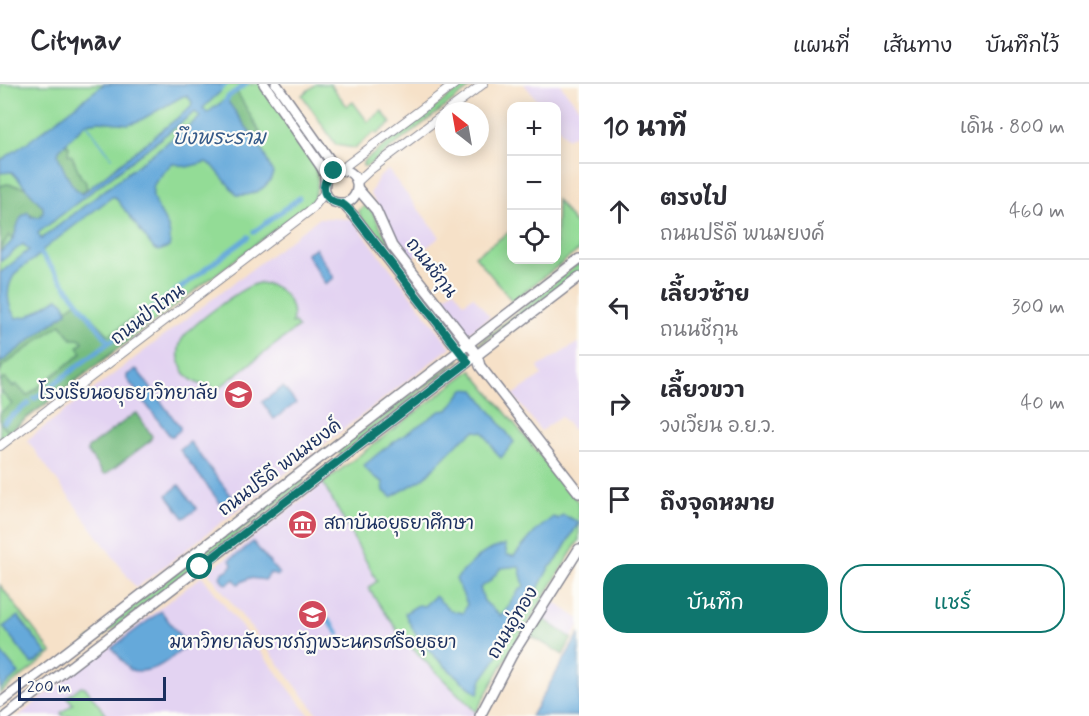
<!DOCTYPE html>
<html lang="th">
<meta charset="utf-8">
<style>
:root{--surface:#fff;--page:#f2f2f3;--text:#2b2b33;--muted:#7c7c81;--line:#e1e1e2;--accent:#0f766e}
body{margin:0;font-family:Mynerve,"Playpen Sans Thai",sans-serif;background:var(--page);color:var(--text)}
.controls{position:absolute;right:18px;top:18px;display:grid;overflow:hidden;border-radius:12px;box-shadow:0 3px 15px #0003}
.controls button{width:54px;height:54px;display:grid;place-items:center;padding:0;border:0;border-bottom:2px solid var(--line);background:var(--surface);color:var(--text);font:30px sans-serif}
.compass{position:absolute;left:435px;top:18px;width:54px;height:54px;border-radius:50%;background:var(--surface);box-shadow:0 3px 15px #0003;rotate:329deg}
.scale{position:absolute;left:18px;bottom:15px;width:148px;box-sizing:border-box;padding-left:6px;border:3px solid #1b2f5e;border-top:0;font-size:16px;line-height:21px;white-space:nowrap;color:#1b2f5e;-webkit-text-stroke:4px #fdfcf7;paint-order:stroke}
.stop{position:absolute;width:18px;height:18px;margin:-14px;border:4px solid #0f766e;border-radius:50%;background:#fff}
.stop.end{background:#0f766e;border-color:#fff;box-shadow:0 2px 6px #0008}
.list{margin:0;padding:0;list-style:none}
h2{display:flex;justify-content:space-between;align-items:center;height:78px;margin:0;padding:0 24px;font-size:26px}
h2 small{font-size:20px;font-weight:400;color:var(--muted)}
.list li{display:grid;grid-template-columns:39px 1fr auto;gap:18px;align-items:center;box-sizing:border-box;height:96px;padding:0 24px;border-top:2px solid var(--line)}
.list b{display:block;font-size:22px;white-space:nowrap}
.list p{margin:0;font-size:20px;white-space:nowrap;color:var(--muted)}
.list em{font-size:20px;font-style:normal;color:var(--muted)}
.actions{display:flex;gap:12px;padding:18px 24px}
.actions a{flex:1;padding:14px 0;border:2px solid var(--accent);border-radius:24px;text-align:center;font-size:21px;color:var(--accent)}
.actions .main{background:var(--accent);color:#fff}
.icon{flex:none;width:33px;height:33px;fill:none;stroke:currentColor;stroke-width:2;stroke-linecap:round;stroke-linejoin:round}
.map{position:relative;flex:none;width:579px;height:632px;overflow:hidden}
header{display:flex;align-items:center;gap:36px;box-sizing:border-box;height:84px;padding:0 30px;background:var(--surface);border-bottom:2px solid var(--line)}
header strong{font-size:28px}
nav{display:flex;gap:33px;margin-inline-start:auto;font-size:21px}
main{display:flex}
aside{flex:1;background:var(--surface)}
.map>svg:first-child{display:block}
.built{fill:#e3d3f2}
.green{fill:#93dc96;stroke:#57867a;stroke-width:1.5}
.forest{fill:#76bc7f;stroke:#48766e;stroke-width:1.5}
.water{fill:#65a9da;stroke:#406c9c;stroke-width:1.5;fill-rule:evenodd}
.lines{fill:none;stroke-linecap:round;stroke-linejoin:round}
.stream{stroke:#65a9da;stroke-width:1.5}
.canal{stroke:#65a9da;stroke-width:5}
.minor-casing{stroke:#888893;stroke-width:10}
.major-casing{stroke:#888893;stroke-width:12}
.minor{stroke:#fff;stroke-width:8}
.major{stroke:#fff;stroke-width:9}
.route{stroke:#0f766e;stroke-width:8}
.labels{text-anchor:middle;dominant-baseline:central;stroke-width:4.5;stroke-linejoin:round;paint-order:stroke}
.street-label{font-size:18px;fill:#1b2f5e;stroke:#fdfcf7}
.poi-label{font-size:18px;fill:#1b2f5e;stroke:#fdfcf7;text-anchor:end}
.water-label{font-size:20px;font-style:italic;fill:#355a89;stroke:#fdfcf7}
</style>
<header>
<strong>Citynav</strong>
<nav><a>แผนที่</a><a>เส้นทาง</a><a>บันทึกไว้</a></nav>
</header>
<main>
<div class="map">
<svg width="579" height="632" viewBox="0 0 579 632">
<rect width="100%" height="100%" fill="#fdfcf7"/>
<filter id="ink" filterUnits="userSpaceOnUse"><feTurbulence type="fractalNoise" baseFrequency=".0167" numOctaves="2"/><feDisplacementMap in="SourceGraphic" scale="12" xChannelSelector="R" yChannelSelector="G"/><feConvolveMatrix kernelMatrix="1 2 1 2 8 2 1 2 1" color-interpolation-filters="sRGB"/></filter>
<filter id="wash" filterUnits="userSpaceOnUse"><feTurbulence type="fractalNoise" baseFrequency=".008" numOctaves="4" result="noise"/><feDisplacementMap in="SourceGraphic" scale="24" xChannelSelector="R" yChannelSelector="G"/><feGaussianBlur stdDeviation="1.35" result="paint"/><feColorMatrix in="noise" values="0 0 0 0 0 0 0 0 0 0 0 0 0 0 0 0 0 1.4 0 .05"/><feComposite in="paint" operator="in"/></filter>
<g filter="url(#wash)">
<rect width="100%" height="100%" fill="#f6e1c8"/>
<g class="built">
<path d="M524 0H560L579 24V47L567 55 557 41 556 22H542Z"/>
<path d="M388 86 440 153 410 176 394 154 382 127 370 110 378 94Z"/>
<path d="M319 134 352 135 451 263 136 504 27 356Z"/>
<path d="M454 206 464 219 473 212 490 233 467 250 441 215Z"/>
<path d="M579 258V342L573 346 561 332 541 347 513 311 542 291 538 283Z"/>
<path d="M323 399 377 497 368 503 448 601 476 628 474 632H319L208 488Z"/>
<path d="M202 492 310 632H18Z"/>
<path d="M553 517 579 535V541L572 554 542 534Z"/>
</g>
<g class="green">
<path d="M0 0H261L315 78C319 93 319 103 312 117L0 355Z"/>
<path d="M316 0H330L347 22 353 18 368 38 382 27 391 39 377 50 375 48 354 64 336 61 302 11Z"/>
<path d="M466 0H475L367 82H363V78Z"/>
<path d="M557 116 579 145V166L512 217 475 172 511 147 512 176H556Z"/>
<path d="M365 122 370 124 402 182H399L360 132 359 126Z"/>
<path d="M579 179V188L478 262 477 261Z"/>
<path d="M259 199C282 200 296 218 292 240L295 239 298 243 212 309 209 305 212 302C201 302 191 298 184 288 178 279 177 267 181 257 188 243 244 201 259 199Z"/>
<path d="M459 275 460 276C420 307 382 340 341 370L338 369V365Z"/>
<path d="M471 286 579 419V456L501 583 476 628 404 556 368 504 377 497 323 399Z"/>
<path d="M300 394H303L304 399 89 563H86V558Z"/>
<path d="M0 501 52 569 0 609Z"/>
<path d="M81 602 85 603 107 632H63L61 629 73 620 67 613Z"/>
</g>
<g class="forest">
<path d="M237 8 260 48 252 54 224 17Z"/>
<path d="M59 59 67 60 69 63 68 70 72 72 81 93 85 96 87 104 81 109 74 108 54 68Z"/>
<path d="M7 100 29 104 44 121 42 136 27 129 14 157 9 151 0 167V102Z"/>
<path d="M77 218 109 251 142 228 149 241 8 348 0 338V329L12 320 0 307V298L5 294 13 303 16 300 27 312 82 269 78 263 83 258 81 255H72L61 240 2 283 0 289V273Z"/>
<path d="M137 329 152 352 150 357 106 390H103L87 367 88 364 134 330Z"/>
<path d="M542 534 572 554 563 571 531 552Z"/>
</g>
<g class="water">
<path d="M104 0H219L221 4 220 8 203 24 207 29 223 17 227 16 261 64 273 89C269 104 252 113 237 111L213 82 206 78 187 83 172 79C167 86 157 94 154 101 146 122 176 137 169 163L159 167 154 165 115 113H112L44 165C37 177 23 180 15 190 5 204 7 222 16 234L29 232 58 214 65 220 67 228 0 279V189L29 166 23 160 0 178V168C4 165 8 162 11 158 19 147 15 134 28 128L31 133H39L43 129V123L12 88 0 89V77L28 58ZM183 12H187L192 18 191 23 82 110C70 103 63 84 58 71L59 66 86 39 99 37 128 40 139 37ZM195 28 200 32 199 34 41 155 38 149Z"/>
<path d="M315 164 334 194 325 200 306 169Z"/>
<path d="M135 286 138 287 180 343V346L173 352H170L127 295V291Z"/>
<path d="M283 303 296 319 274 335 262 318Z"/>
<path d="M464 305 475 306 514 358 501 374C492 366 490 357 483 348L475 347 459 358 423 395 391 413 384 407 383 398 374 393 363 382 385 364 440 327 448 326Z"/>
<path d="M190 358 231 412H235L267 389 272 393V395L233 425 220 419 180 366Z"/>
<path d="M179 401 197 425 184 434 167 411Z"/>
<path d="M563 431 579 438 557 476 549 484 516 545 505 554 495 577 482 595 478 610C453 590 416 560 405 529L418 521 424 522 435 512 451 527 463 529 467 520 456 495C472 479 482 465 505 461L507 471 514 472 536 447 553 433 558 435ZM519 482 524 502C511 512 512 521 501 532L484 517 480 504 490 497 501 484Z"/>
<path d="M253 458 279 490 277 492 270 489 266 496 249 494 238 500 234 495 228 500 224 499 220 493 222 489 229 485 232 481 230 475 244 466V465Z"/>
<path d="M161 527 187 561C170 576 153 591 130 586L112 564Z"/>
<path d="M18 532 47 570 32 580 3 543Z"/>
<path d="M579 550V632H531Z"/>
<path d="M0 567 19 590 0 605Z"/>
</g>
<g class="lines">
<path class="stream" d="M86 39 112 74"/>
<g class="canal">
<path d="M215 8 226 0"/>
<path d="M223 21 229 12 246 0"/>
<path d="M254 148 299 114"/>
<path d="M38 166 109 258"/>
<path d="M150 227 248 153"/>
<path d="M34 315 144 232"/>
<path d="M4 338 29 319"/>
<path d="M328 536 339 550"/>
</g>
</g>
</g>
<g filter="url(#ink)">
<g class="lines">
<defs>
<g id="minor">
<path d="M447 27 483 0"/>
<path d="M340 86 455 0"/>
<path d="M357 98 370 86 444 30"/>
<path d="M0 362 313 124 325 108"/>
</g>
<g id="major">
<path d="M264 0 320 81C322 84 325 90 325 94 326 100 322 105 327 112 330 116 334 119 339 119 364 122 364 79 334 87L326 95"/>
<path d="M276 0 337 86"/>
<path d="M358 105 376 126 392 162 477 271 480 282 579 409"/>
<path d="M342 119 355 133 462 270"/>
<path d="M0 619 579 175"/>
<path d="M6 632 579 193"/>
<path d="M480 632 512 571 579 465"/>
</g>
</defs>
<use href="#minor" class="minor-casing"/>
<use href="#major" class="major-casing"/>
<use href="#minor" class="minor"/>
<use href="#major" class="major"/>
</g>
</g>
<g class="lines" filter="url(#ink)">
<path class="route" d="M200 483 468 278 355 133C352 129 349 125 345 122 341 118 336 120 331 116 319 108 324 94 334 87"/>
</g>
<defs>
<symbol id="school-disc" viewBox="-11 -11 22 22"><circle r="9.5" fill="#d1495b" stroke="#fdfcf7"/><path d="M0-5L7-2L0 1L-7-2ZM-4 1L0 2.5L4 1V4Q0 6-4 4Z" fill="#fff"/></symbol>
<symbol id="museum-disc" viewBox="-11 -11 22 22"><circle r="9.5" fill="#d1495b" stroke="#fdfcf7"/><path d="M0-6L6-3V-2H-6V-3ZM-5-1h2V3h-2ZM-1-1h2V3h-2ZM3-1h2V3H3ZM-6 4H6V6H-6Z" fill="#fff"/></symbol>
<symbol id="university-disc" viewBox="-11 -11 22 22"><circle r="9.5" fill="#d1495b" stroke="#fdfcf7"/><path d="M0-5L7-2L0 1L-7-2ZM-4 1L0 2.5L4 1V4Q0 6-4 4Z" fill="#fff"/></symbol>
</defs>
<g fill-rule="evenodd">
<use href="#school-disc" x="222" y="294" width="33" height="33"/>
<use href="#museum-disc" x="286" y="424" width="33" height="33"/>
<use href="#university-disc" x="296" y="514" width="33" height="33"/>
</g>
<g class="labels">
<g class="street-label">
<text transform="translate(431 184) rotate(52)">ถนนชีกุน</text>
<text transform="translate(148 231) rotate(-37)">ถนนป่าโทน</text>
<text transform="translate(280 384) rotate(-37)">ถนนปรีดี พนมยงค์</text>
<text transform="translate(513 539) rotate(-59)">ถนนอู่ทอง</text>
</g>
<g class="poi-label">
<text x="218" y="310">โรงเรียนอยุธยาวิทยาลัย</text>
<text x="324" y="440" text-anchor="start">สถาบันอยุธยาศึกษา</text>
<text x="313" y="559" text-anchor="middle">มหาวิทยาลัยราชภัฏพระนครศรีอยุธยา</text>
</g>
<g class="water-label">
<text x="219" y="54">บึงพระราม</text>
</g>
</g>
</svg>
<div class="controls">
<button>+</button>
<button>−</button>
<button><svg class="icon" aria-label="locate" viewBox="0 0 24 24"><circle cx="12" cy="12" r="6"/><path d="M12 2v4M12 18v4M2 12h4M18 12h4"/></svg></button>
</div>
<svg class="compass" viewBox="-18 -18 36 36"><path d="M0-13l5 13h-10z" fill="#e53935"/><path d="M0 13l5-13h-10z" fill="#7c7c81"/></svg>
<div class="scale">200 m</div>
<div class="stop" style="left:200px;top:483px"></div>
<div class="stop end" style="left:334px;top:87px"></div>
</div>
<aside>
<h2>10 นาที<small>เดิน · 800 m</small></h2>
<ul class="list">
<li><svg class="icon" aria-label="ahead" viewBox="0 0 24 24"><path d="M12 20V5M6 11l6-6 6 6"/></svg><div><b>ตรงไป</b><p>ถนนปรีดี พนมยงค์</p></div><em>460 m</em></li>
<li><svg class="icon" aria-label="left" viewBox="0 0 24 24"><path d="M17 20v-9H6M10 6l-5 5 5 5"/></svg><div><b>เลี้ยวซ้าย</b><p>ถนนชีกุน</p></div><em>300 m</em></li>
<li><svg class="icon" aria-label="right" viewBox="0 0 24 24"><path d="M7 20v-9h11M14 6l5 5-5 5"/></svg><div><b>เลี้ยวขวา</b><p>วงเวียน อ.ย.ว.</p></div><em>40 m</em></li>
<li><svg class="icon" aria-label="arrive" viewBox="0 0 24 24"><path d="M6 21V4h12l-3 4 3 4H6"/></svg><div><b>ถึงจุดหมาย</b></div></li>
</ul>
<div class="actions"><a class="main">บันทึก</a><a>แชร์</a></div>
</aside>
</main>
